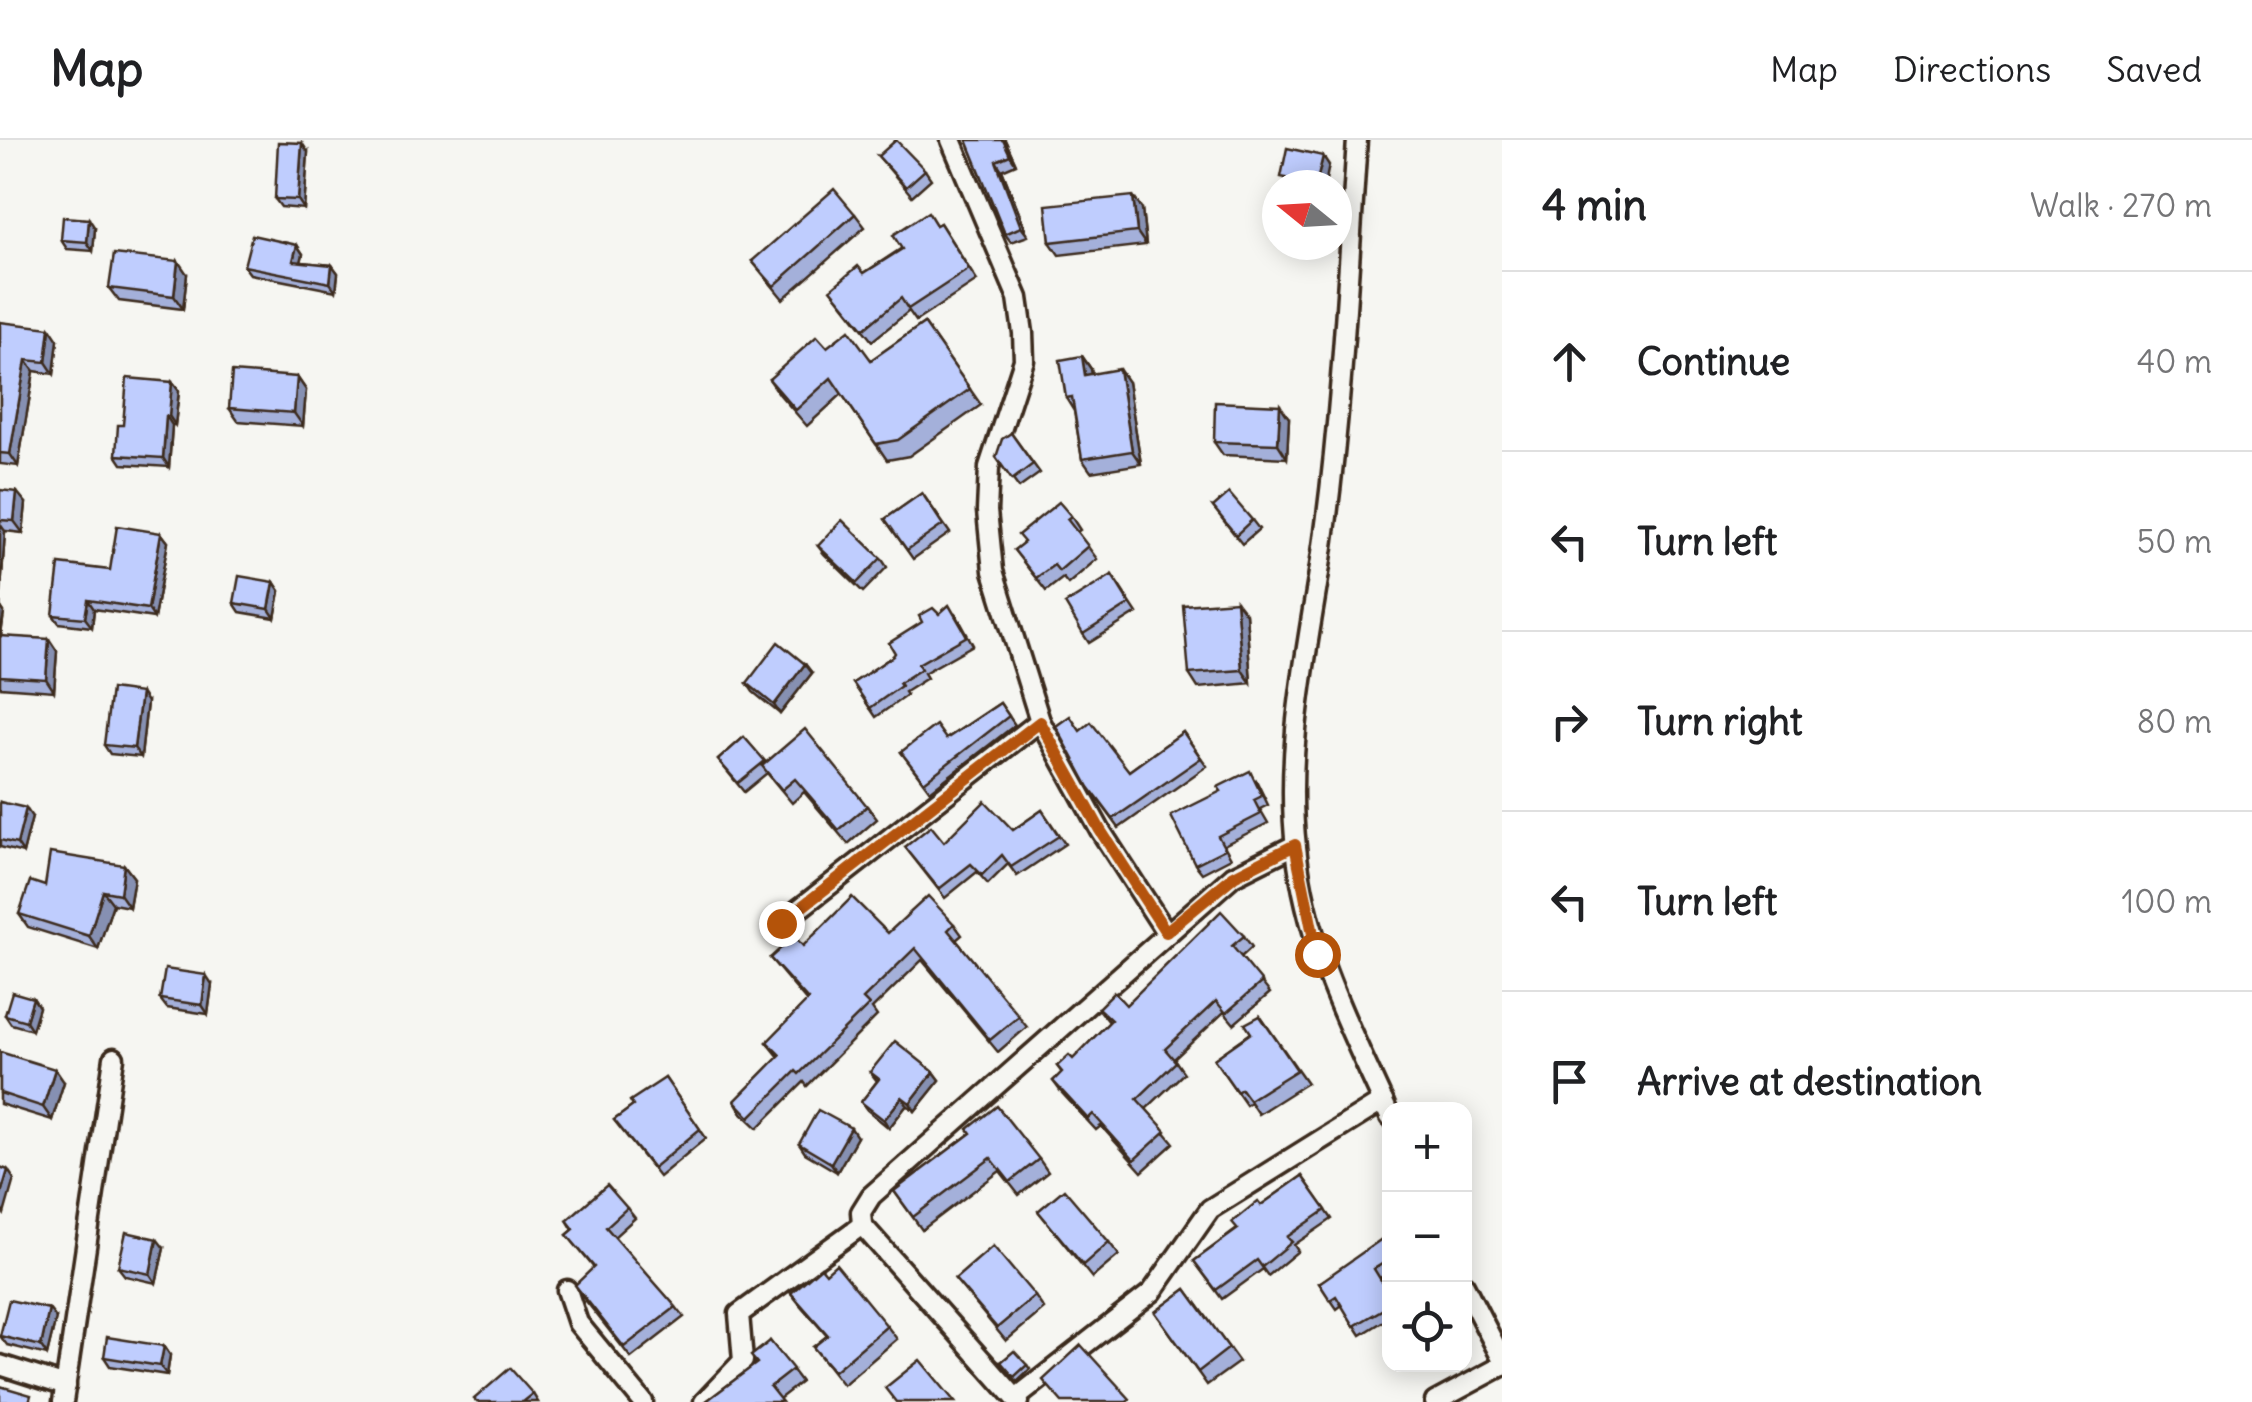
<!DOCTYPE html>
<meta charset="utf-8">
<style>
:root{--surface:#fff;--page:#f6f6f6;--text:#202124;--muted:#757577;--line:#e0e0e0}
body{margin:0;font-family:Delius,sans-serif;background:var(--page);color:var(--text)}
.controls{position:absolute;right:30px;bottom:30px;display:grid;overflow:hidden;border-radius:20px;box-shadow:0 5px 25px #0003}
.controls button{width:90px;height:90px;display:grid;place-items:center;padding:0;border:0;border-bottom:2px solid var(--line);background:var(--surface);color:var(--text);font:50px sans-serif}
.compass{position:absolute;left:1262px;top:30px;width:90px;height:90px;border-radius:50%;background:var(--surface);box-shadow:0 5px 25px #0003;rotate:288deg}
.stop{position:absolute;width:30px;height:30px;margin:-22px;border:8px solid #b45309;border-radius:50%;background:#fff}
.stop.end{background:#b45309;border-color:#fff;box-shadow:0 2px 10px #0008}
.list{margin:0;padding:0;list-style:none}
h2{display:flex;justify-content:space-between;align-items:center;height:130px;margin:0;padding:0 40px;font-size:42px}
h2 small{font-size:32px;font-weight:400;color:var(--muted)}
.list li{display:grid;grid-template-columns:65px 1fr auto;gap:30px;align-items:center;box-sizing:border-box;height:180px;padding:0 40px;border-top:2px solid var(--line)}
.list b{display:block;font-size:38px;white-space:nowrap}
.list em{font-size:32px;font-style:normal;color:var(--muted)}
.icon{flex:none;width:55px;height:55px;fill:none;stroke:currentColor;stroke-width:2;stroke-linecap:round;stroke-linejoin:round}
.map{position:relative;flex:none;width:1502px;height:1262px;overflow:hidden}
header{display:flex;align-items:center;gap:60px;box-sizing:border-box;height:140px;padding:0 50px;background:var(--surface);border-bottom:2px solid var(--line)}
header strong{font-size:48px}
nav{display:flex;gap:55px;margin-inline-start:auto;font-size:35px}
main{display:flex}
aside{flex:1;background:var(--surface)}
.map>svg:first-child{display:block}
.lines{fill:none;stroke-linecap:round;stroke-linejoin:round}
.street-casing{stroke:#3b2a1e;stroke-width:25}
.street{stroke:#f6f6f2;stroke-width:18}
.wall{fill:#a4b0da;stroke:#3b2a1e;stroke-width:2.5}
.shaded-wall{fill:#8690b2;stroke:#3b2a1e;stroke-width:2.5}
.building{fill:#bfcdfe;stroke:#3b2a1e;stroke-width:2.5}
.route{stroke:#b45309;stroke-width:12}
</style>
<header>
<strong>Map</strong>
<nav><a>Map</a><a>Directions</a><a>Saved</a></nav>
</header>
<main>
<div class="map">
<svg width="1502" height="1262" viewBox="0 0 1502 1262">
<rect width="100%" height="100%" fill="#f6f6f2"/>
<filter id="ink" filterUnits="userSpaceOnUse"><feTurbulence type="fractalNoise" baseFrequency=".01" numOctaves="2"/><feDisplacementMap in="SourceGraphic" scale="20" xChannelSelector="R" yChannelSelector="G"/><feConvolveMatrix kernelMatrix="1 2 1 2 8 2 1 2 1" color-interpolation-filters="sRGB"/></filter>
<g filter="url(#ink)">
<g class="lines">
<defs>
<g id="street">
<path d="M951 0 1018 158 1023 193 1024 220 989 327 987 371 993 431 1040 581 1100 690 1166 792"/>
<path d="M1357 0C1348 133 1342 267 1324 399 1310 501 1284 604 1296 707 1306 806 1350 888 1390 977"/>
<path d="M781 783 1040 581"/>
<path d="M1464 1145 1502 1219"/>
<path d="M567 1150 578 1183 643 1262"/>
<path d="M0 1225 66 1246"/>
<path d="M1016 1258 1152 1152 1210 1069 1383 961"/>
<path d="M63 1262 114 918"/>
<path d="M704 1262 743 1221 739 1174 862 1085"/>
<path d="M1019 1262 862 1085 861 1072 871 1056 1233 736 1295 705"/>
<path d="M1435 1262 1502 1226"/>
</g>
</defs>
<use href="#street" class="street-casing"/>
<use href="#street" class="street"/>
</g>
<g class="wall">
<path d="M967 0H1005L1016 24 1002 30 1028 96 1011 102 1005 94Z"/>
<path d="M308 12 304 69 281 67 275 59Z"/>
<path d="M878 16 925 30 931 39 912 56Z"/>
<path d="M1142 69 1146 105 1059 115 1050 102Z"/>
<path d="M855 74 865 87 783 159 752 121Z"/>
<path d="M940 83 977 141 916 181 909 171 872 201 831 149 864 133Z"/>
<path d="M95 88 93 111 67 109 61 100Z"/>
<path d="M297 105 303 114 301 122 332 125 338 133 336 151 250 134 244 126Z"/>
<path d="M1282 105H1320V111Z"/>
<path d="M187 134 183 169 119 161 109 148Z"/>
<path d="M0 182 58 200 54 234 34 231 18 326 0 324Z"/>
<path d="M924 183 981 265 909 316 887 320 842 254 807 286 780 255 769 239 827 207 871 220Z"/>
<path d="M1082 216 1091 229 1092 234 1128 242 1141 324 1091 332 1082 319 1074 271 1066 258Z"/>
<path d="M297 237 306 250 303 286 238 281 229 268Z"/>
<path d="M172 242 179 251 175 285H172L169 327 122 324 116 315 123 285Z"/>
<path d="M1289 278 1287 318 1223 315 1214 302Z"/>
<path d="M1011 293 1040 333 1019 348 996 317Z"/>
<path d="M0 350 26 363 23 393 5 391 0 466Z"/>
<path d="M922 353 950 393 913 419 885 379Z"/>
<path d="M1213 367 1252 380 1259 389 1242 404Z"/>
<path d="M1071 376 1080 390 1077 392 1097 419 1068 444 1063 438 1046 451 1014 410Z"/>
<path d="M161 393 168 402 154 478 94 469 92 487 59 483 53 475Z"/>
<path d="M818 406 881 418 887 427 863 452 824 414Z"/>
<path d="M1112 435 1137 473 1089 503 1083 494Z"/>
<path d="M274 442 280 451 275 478 240 472 234 463Z"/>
<path d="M0 466 4 472 1 496 57 511 54 551 0 547Z"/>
<path d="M939 474H956L973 505 924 533 927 538 905 552 907 555 876 577 853 543 893 516Z"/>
<path d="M1246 474 1251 543 1198 548 1189 534Z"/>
<path d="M805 524 812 533 780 574 753 552 747 543Z"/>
<path d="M147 562 141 617 110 614 104 605Z"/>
<path d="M1000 563 1015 585 930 651 901 612 946 599Z"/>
<path d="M1080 591 1129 631 1183 592 1207 626 1119 688 1089 647Z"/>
<path d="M744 597 766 623 867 666 877 679 848 704 804 652 792 663 767 633 744 652 718 620Z"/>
<path d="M1256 640 1268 665 1260 669 1268 683 1224 705 1231 718 1202 733 1195 724Z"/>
<path d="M0 662 32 677 23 713 0 707Z"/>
<path d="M1042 670 1065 704 1017 736 1008 724 988 744 977 732 945 758 905 707 944 702 1013 690Z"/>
<path d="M124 725 134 738 129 767 113 764 98 809 28 787 19 774 45 746Z"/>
<path d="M954 784 962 795 956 800 1027 887 998 912 922 820 872 869 877 876 807 946 804 942 758 988 742 973 735 961 779 917 767 902 807 862 770 818 803 806Z"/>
<path d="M1244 796 1252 807 1241 817 1270 853 1234 884 1224 872 1174 919 1184 933 1146 969 1174 1003 1142 1032 1101 986 1096 990 1061 952 1053 941 1062 933 1057 926 1073 919 1109 882 1098 868 1126 865Z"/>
<path d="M212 844 208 874 167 868 160 859Z"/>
<path d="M33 858 39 867 32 890 11 884 5 875Z"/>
<path d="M1260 876 1307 943 1258 974 1250 962 1246 965 1214 919 1251 893Z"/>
<path d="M0 912 64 942 52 980 0 964Z"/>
<path d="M870 932H934L940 940 915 971 907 965 889 988 867 970 861 962 877 941Z"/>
<path d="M665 938 706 998 659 1037 614 980 633 966Z"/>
<path d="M971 993 1039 1019 1048 1032 1019 1055 1000 1031 922 1090 894 1051Z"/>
<path d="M857 997 837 1032 805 1013 799 1004Z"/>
<path d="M1302 1036 1332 1079 1294 1105 1298 1111 1268 1136 1263 1129 1222 1159 1194 1121 1237 1089 1261 1065Z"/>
<path d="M627 1068 635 1078 614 1097 676 1167 684 1177 631 1218 582 1156 594 1128 567 1095 573 1090 567 1080Z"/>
<path d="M1038 1071 1109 1102 1119 1115 1092 1138Z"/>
<path d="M1390 1101V1132L1380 1138 1390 1154V1177L1361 1195 1342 1165 1337 1169 1319 1143Z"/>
<path d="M164 1108 156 1143 125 1136 118 1127Z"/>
<path d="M826 1133 887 1186 897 1199 843 1245 813 1207 827 1196 801 1166 791 1153Z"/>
<path d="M955 1139 1035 1156 1044 1169 1006 1201Z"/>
<path d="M1186 1149 1239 1222 1207 1245 1155 1172Z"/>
<path d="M56 1178 47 1215 7 1205 0 1196Z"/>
<path d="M770 1201 801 1242 779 1259 705 1262 756 1224Z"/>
<path d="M164 1206 170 1215 167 1235 110 1226 104 1217Z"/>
<path d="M1001 1222 1027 1225 1030 1229 1017 1241Z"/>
<path d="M533 1254 538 1262H476Z"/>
</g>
<g class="shaded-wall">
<path d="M1003 0H1005L1016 24 1010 15Z"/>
<path d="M302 3 308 12 304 69 298 60Z"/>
<path d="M1323 16 1329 25 1325 45H1316Z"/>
<path d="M996 21 1002 30 1028 96 1021 87Z"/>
<path d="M1133 56 1142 69 1146 105 1137 92Z"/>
<path d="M89 79 95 88 93 111 87 102Z"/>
<path d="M297 105 303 114 299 130 293 121Z"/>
<path d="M178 121 187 134 183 169 174 156Z"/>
<path d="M332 125 338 133 336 151 330 143Z"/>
<path d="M50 188 58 200 54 234 46 222Z"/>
<path d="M1082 216 1091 229 1094 248 1085 235Z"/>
<path d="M26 220 34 231 18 326 10 314Z"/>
<path d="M1119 229 1128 242 1141 324 1132 311Z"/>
<path d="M297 237 306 250 303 286 294 273Z"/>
<path d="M172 242 179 251 175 285 169 276Z"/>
<path d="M1280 265 1289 278 1287 318 1278 304Z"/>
<path d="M166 276 172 285 169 327 163 318Z"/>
<path d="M17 352 26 363 23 393 14 381Z"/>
<path d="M0 384 5 391 0 466Z"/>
<path d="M161 393 168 402 154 478 148 469Z"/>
<path d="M274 442 280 451 275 478 269 469Z"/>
<path d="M88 460 94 469 92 487 85 478Z"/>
<path d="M1236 461 1246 474 1251 543 1242 530Z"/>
<path d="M0 466 4 472 0 502Z"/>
<path d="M49 499 57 511 54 551 46 539Z"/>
<path d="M805 524 812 533 780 574 774 565Z"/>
<path d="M141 553 147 562 141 617 134 608Z"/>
<path d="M26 668 32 677 23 713 17 704Z"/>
<path d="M124 725 134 738 129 767 120 754Z"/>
<path d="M103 751 113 764 98 809 89 796Z"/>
<path d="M206 835 212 844 208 874 202 865Z"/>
<path d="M33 858 39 867 32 890 26 881Z"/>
<path d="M55 929 64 942 52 980 43 967Z"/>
<path d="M934 932 940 940 915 971 910 963Z"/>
<path d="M902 957 907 965 889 988 884 980Z"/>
<path d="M851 988 857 997 837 1032 831 1023Z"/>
<path d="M8 1030 14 1039 4 1074 0 1068V1057Z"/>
<path d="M157 1099 164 1108 156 1143 150 1134Z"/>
<path d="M49 1169 56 1178 47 1215 41 1206Z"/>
<path d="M164 1206 170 1215 167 1235 160 1226Z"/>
</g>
<g class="building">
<path d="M896 0 925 30 906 47 878 16Z"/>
<path d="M967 0H1003L1010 15 996 21 1021 87 1005 94Z"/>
<path d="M278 2 302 3 298 60 275 59Z"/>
<path d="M1287 8 1323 16 1316 45H1285L1286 38 1281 37Z"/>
<path d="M834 49 855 74 774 146 752 121Z"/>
<path d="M1133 56 1137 92 1050 102 1046 65Z"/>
<path d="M928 72 936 85 940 83 969 129 908 169 901 158 864 189 831 149 858 126 864 133 902 109 893 95Z"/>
<path d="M63 77 89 79 87 102 61 100Z"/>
<path d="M252 95 297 105 293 121 332 125 330 143 244 126Z"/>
<path d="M114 114 178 121 174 156 109 148Z"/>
<path d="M0 182 50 188 46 222 26 220 10 314 0 313Z"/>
<path d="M924 183 970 249 898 300 876 304 831 238 796 270 769 239 817 196 827 207 849 190 871 220Z"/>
<path d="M1082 216 1085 235 1119 229 1132 311 1082 319 1072 257 1066 258 1060 220Z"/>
<path d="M232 232 297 237 294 273 229 268Z"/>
<path d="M127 238 172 242 169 276H166L163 318 116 315 118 285H123Z"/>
<path d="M1215 262 1280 265 1278 304 1214 302Z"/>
<path d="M1011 293 1033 324 1012 340 996 317 1002 299Z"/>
<path d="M0 350 17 352 14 381 0 380Z"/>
<path d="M922 353 943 385 907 410 885 379Z"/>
<path d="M1229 353 1252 380 1236 395 1213 367Z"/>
<path d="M1059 362 1071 376 1067 379 1088 406 1059 431 1054 425 1036 438 1014 410 1024 402 1018 395Z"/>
<path d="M842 380 881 418 857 443 818 406Z"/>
<path d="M117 386 161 393 148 469 88 460 85 478 53 475 59 424 110 430Z"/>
<path d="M1112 435 1130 464 1083 494 1065 464Z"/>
<path d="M239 436 274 442 269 469 234 463Z"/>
<path d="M1236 461 1242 530 1189 534 1183 465Z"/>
<path d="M949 465 967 496 918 524 921 529 899 543 901 546 870 568 853 543 893 516 895 513 889 503 922 482 919 476 933 468 939 474Z"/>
<path d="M0 496 49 499 46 539 0 536Z"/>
<path d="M778 502 805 524 774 565 747 543Z"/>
<path d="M111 549 141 553 134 608 104 605Z"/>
<path d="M1000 563 1009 576 924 642 901 612 936 585 946 599Z"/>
<path d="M1070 576 1080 591 1091 582 1129 631 1183 592 1201 618 1113 679 1089 647 1056 586Z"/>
<path d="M805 589 867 666 839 690 795 639 782 650 762 626Z"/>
<path d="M744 597 765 621 738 643 718 620Z"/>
<path d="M1250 631 1262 656 1254 660 1261 674 1218 696 1225 709 1195 724 1171 676 1221 651 1218 647Z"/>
<path d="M985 661 1013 690 1042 670 1059 696 1011 727 1002 715 982 735 971 724 939 749 905 707 931 686 944 702Z"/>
<path d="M0 662 26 668 17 704 0 700Z"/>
<path d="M50 713 124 725 120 754 103 751 89 796 19 774 30 741 45 746Z"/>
<path d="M928 756 954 784 948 790 1019 876 990 900 915 808 863 859 869 865 799 934 796 931 750 977 735 961 780 915 767 902 808 860 770 818 794 796 803 806 852 757 888 793Z"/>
<path d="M1221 771 1244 796 1232 806 1262 842 1226 873 1216 861 1165 909 1176 922 1137 959 1166 991 1134 1020 1093 974 1088 979 1053 941 1062 932 1057 926 1069 915 1073 919 1111 880 1098 868 1114 852 1126 865Z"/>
<path d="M165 829 206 835 202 865 160 859Z"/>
<path d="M12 852 33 858 26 881 5 875Z"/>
<path d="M1260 876 1297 930 1249 960 1241 949 1237 952 1214 919 1251 893 1245 884Z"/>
<path d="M895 901 934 932 910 963 902 957 884 980 861 962 879 939 870 932Z"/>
<path d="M0 912 55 929 43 967 0 953Z"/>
<path d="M665 938 700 989 653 1028 614 980 633 966 630 961Z"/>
<path d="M997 966 1039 1019 1010 1042 991 1018 913 1077 894 1051 971 993 968 989Z"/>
<path d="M818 970 851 988 831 1023 799 1004Z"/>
<path d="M0 1027 8 1030 0 1057Z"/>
<path d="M1302 1036 1326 1070 1287 1097 1292 1102 1262 1127 1257 1120 1216 1150 1194 1121 1238 1089 1232 1082 1258 1061 1261 1065Z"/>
<path d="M607 1045 627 1068 606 1087 676 1167 624 1207 575 1145 594 1127 567 1095 574 1089 567 1080Z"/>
<path d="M1064 1049 1109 1102 1083 1125 1038 1071Z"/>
<path d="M126 1092 157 1099 150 1134 118 1127Z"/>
<path d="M1386 1096 1390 1101V1119L1374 1129 1390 1155V1165L1354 1186 1336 1156 1330 1160 1319 1143Z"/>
<path d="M993 1106 1035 1156 997 1188 955 1139Z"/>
<path d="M836 1124 887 1186 834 1231 813 1207 828 1195 791 1153 821 1127 826 1133Z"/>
<path d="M1186 1149 1229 1208 1198 1232 1155 1172Z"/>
<path d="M9 1160 49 1169 41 1206 0 1196Z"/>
<path d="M107 1197 164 1206 160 1226 104 1217Z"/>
<path d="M770 1201 793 1229 770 1247 782 1262H705L757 1223 751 1216Z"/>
<path d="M1081 1205 1130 1259 1127 1262H1062L1043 1240Z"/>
<path d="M1014 1211 1027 1225 1014 1237 1001 1222Z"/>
<path d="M920 1220 955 1262H896L885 1248Z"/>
<path d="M510 1228 533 1254 523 1262H477L474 1259Z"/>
<path d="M0 1246 31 1255 29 1262H0Z"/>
</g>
</g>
<g class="lines" filter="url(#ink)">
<path class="route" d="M781 783 1040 582 1100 690 1166 792 1234 736 1295 705 1317 814"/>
</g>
</svg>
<div class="controls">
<button>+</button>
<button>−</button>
<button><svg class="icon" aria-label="locate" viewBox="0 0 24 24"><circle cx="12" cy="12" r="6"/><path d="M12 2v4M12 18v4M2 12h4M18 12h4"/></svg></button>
</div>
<svg class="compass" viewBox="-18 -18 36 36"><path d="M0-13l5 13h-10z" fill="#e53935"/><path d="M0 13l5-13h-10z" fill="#757577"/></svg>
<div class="stop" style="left:1317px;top:814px"></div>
<div class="stop end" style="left:781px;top:783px"></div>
</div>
<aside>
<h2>4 min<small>Walk · 270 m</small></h2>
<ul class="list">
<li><svg class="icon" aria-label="ahead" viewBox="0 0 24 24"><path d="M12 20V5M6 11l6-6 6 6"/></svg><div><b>Continue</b></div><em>40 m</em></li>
<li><svg class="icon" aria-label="left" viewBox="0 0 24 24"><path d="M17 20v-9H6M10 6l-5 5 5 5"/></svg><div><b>Turn left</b></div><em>50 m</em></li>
<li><svg class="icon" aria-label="right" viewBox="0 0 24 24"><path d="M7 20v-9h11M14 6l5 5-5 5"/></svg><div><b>Turn right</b></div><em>80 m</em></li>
<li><svg class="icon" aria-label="left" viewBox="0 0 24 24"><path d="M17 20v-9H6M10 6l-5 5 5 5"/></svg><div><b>Turn left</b></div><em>100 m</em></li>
<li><svg class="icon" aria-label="arrive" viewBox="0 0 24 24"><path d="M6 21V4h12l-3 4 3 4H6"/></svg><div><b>Arrive at destination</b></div></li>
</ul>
</aside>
</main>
